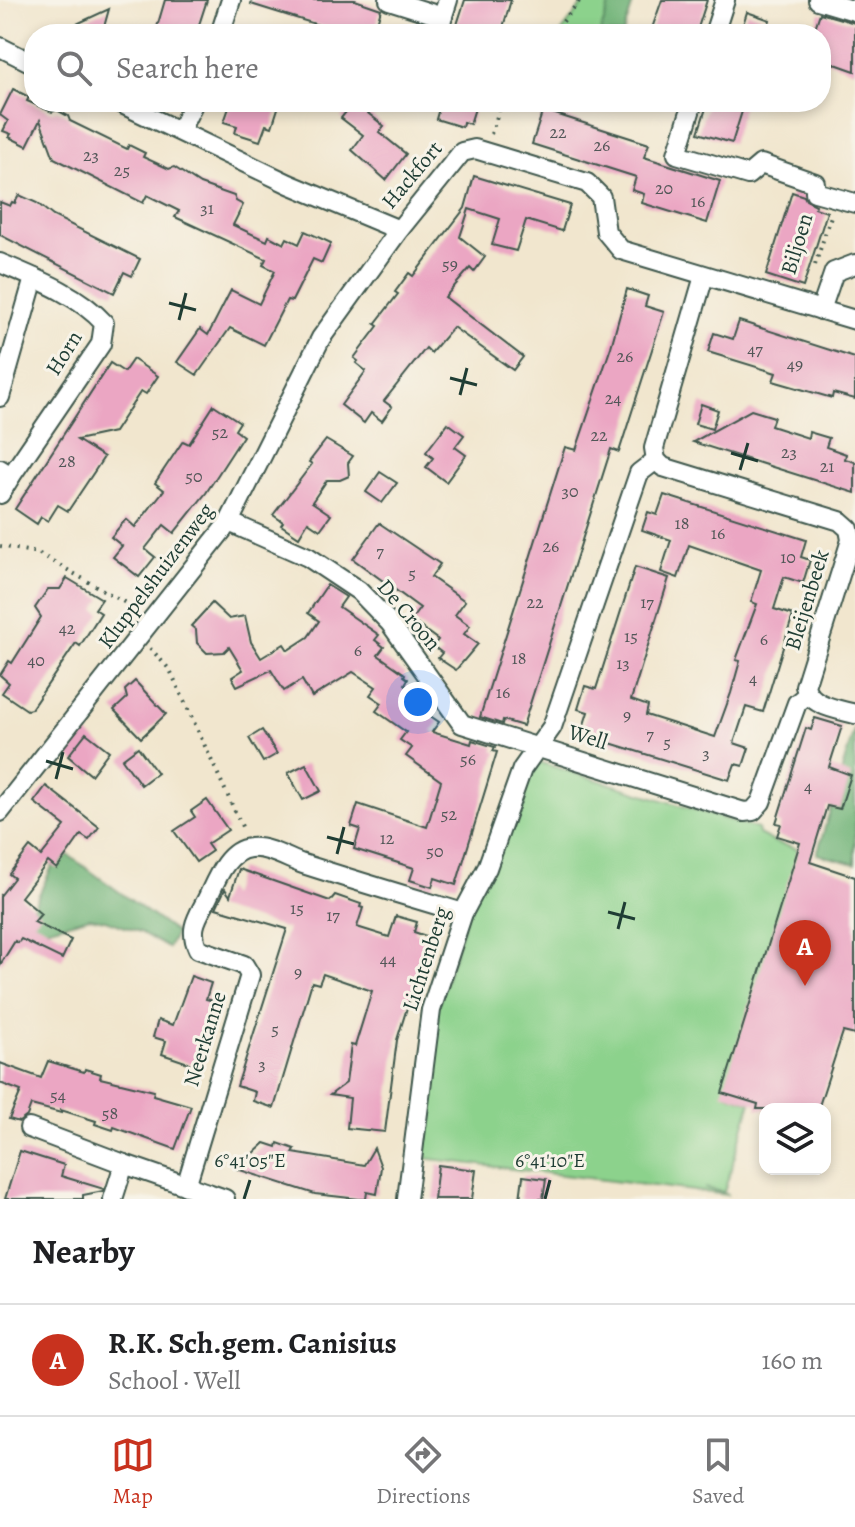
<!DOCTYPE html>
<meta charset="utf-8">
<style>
:root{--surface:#fff;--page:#f2f2f2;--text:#202124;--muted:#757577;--line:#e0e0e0;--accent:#c8321e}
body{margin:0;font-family:Alegreya,serif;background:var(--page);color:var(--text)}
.controls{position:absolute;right:24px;bottom:24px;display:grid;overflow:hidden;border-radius:16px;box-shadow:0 4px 12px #0003}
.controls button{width:72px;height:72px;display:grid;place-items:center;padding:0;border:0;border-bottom:2px solid var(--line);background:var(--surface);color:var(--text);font:40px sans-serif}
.you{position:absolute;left:418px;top:702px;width:28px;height:28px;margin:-20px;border:6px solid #fff;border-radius:50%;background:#1a73e8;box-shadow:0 0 0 12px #1a73e833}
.badge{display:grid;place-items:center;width:52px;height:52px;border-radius:50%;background:var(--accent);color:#fff;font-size:26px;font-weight:700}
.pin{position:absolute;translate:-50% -66px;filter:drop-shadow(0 2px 4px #0008)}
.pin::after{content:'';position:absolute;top:42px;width:28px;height:24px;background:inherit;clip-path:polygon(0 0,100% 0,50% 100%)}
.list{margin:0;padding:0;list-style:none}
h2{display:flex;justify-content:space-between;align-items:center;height:104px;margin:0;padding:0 32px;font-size:34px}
h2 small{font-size:26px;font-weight:400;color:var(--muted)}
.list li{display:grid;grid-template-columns:52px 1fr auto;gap:24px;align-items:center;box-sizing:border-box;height:112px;padding:0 32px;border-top:2px solid var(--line)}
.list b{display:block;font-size:30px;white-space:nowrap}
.list p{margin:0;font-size:26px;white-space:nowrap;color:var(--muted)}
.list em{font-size:26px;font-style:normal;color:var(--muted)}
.icon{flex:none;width:44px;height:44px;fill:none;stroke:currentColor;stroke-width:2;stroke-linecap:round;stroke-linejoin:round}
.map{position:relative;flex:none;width:855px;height:1199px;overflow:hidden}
.search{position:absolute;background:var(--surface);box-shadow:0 4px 12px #0003;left:24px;right:24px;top:24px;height:88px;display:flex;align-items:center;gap:20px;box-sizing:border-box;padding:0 28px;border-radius:32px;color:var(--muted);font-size:30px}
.sheet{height:216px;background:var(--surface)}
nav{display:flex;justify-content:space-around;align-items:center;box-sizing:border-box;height:112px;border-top:2px solid var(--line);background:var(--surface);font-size:22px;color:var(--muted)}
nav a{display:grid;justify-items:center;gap:4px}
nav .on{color:var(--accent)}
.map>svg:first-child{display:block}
.green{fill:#8cd28c;stroke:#568860;stroke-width:2}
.forest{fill:#71b478;stroke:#487856;stroke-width:2}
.building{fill:#eba6c3}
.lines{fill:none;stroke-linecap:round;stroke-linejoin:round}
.minor-casing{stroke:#3e564b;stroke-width:22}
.path{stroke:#3e564b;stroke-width:4;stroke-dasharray:2 6;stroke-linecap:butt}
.minor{stroke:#fff;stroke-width:18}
.ticks{fill:none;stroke:#1f3d34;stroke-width:3}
.labels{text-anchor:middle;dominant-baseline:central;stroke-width:6;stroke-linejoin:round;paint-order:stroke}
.number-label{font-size:18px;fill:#525758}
.street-label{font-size:22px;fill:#1f3d34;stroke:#f7f3e8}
.ticks-label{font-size:20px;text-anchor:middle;fill:#1f3d34;stroke:#f7f3e8;stroke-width:6;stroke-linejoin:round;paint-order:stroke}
</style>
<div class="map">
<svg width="855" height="1199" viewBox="0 0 855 1199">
<rect width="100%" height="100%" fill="#f7f3e8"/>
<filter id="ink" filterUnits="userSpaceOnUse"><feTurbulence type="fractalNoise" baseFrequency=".0125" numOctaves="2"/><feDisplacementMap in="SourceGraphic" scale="16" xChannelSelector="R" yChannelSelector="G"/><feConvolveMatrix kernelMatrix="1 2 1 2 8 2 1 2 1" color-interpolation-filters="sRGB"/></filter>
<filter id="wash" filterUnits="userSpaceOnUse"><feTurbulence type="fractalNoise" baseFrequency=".006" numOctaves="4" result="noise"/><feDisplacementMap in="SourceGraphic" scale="32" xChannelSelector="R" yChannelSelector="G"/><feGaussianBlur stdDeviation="1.8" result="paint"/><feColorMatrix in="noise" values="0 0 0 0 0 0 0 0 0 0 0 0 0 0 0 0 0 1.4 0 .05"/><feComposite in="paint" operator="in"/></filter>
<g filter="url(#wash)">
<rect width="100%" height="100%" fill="#f1e6ce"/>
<g class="green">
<path d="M586 0H611L600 34H560Z"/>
<path d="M535 761 758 829 759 834 774 842 801 850 727 1094 751 1102 724 1192 704 1188 728 1195 414 1157 427 1040 470 905 521 780Z"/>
</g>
<g class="forest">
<path d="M611 0H634L623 34H600Z"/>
<path d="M855 726V864L817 854Z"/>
<path d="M60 849 176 933 168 948 140 932 105 920 90 917 20 936Z"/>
</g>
<g id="blocks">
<g class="building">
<path d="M165 0H207L196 34H155Z"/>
<path d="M252 0H355L381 9 374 34H347L251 4Z"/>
<path d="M465 0H511L501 34H454Z"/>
<path d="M662 0H707L696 34H650Z"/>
<path d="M109 9 102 34H55Z"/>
<path d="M747 12 770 20 766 34H740Z"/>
<path d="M820 13 855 23V71L821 59V34H813Z"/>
<path d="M13 89 29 97 27 101 52 112 57 110 68 116 70 121 127 149 129 145 145 153 143 157 169 169 174 167 200 184 234 196 236 201 243 205 233 225 267 241 269 236 284 244 287 238 299 244 305 231 331 243 322 263 313 259 292 301 287 300 264 345 230 328 197 375 177 362 200 329 208 335 231 290 259 304 275 271 263 265 266 259 175 217 179 211 147 195 143 203 54 158 40 120 27 146 9 137 11 134 3 131 8 121 0 115Z"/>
<path d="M231 102H280L272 127 266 125 260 141 235 133 237 126 224 122Z"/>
<path d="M354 102 384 126 379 132 406 154 386 180 352 150 363 135 341 118Z"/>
<path d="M441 102H477L470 124 463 122 462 127 436 119Z"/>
<path d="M708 102H745L732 143 698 133Z"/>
<path d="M543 110 649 144 644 157 720 181 707 223 642 203 644 194 632 190 636 177 532 144Z"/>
<path d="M474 176 570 205 562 231 526 220 516 251 492 245 500 219 469 209 460 237 485 257 474 272 470 268 445 297 523 357 513 370 453 327 431 353 426 348 384 401 392 407 382 421 371 413 364 423 341 405 366 371 356 363 358 361 354 358 378 326 375 324 398 294 395 292 409 273 413 276 465 208Z"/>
<path d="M792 192 804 196 806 200 816 205 815 208 827 212 803 287 766 275Z"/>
<path d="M19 195 37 203 53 216 140 259 132 276 124 272 114 293 0 235V202L10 206 12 202 15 203Z"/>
<path d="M627 289 648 296 645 306 664 312 619 452 611 449 523 726 503 720 502 724 480 717 565 447 576 450 611 347Z"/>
<path d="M739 321 855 358V399L833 393 832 398 773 381 776 373 708 352 714 333 733 339Z"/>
<path d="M133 359 158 376 146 394 141 391 114 432 77 440 104 457 68 511 58 505 48 521 41 517 37 524 15 509 110 363 124 372Z"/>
<path d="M701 404 718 410 712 429 695 424Z"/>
<path d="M214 405 240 422 235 430 243 436 206 493 174 533 164 525 145 549 155 557 139 577 113 557 122 546 111 537 126 519 135 527 164 490 155 483 183 441 189 444Z"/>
<path d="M751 410 774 417 771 426 808 438 809 432 829 438 826 447 846 454 845 459 855 462V493L693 442Z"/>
<path d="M448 423 464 435 455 447 466 455 446 482 426 467 433 458 426 452Z"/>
<path d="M326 440 353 456 348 463 349 476 340 480H327L312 502 331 515 320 530 308 522 299 537 281 525 283 522 273 515 312 464 309 462Z"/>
<path d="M380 472 397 483 382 503 366 492Z"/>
<path d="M664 495 806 540 801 557 810 560 803 583 784 577 774 609 793 615 763 712 746 707 734 743 749 748 743 766 735 764 729 780 581 734 588 712 578 709 585 686 596 689 635 567 669 578 631 700 648 706 646 715 715 737 731 693 740 661 736 660 757 604 751 602 761 570 689 545 678 578 661 572 671 540 642 530 648 512 657 515Z"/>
<path d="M379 523 440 564 431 577 465 601 455 615 470 626 464 634 478 644 456 670 438 658 442 653 433 646 438 640 411 620 420 608 353 559Z"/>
<path d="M67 578 102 599 95 609 101 613 80 646 76 643 31 709 27 710 2 693 9 683 0 675 9 661 12 663 41 617 35 608 48 589H60Z"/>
<path d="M327 585 346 597 339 607 379 635 375 640 384 647 378 655 405 674 404 676 408 679 405 684 413 691 407 700 439 722 432 732 471 744 472 740 495 747 493 751 497 752 456 885 435 878 432 887 410 880 414 868 354 849 360 829 351 826 358 804 427 827 441 781 406 756 412 748 400 740 406 732 376 711 382 703 370 695 376 687 353 672 312 697 302 680 284 691 271 670 237 686 232 677 243 670 229 647 224 652 207 653 197 643 196 630 191 626 212 603 229 619 245 616 251 642 261 658 284 644 288 650 308 637 319 621 308 613Z"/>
<path d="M135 681 166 714 141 738 114 710 127 698 125 690Z"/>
<path d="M815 718 842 726 829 767 851 775 840 809 827 806 810 862 855 877V1035L843 1032 818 1109H757L758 1104 722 1093 800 843 777 836 781 824 776 823 806 728 811 730Z"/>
<path d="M262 730 277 754 263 762 249 738Z"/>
<path d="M86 733 109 751 91 775 68 756Z"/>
<path d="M138 747 157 773 141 785 122 759Z"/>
<path d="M306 764 321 791 303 800 288 773Z"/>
<path d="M46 786 99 827 89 840 81 835 57 869 48 862 21 897 41 914 34 922 71 940 62 959 21 939 18 943 15 941 0 965V896L14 878 9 874 30 847 41 856 65 826 34 802Z"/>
<path d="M207 800 228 830 207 844 212 851 196 862 174 831 195 817 191 811Z"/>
<path d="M239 869 330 901 335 895 361 904 360 907 363 908 357 927 389 937 396 916 417 922 414 932 429 937 397 1040 385 1132 347 1128 350 1098 330 1095 346 1083 351 1045 355 1046 372 991 323 974 319 984 312 982 274 1108 253 1101 255 1092 237 1086 287 929 216 908 225 889 230 896Z"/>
<path d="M191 976 211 983 206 999 214 1001 194 1065 162 1054 166 1041 153 1037 158 1020 173 1025Z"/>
<path d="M48 1061 84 1072 85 1069 101 1074 100 1078 154 1091 153 1095 191 1106 175 1149 114 1127 113 1130 95 1124 96 1121 61 1110V1113L31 1105 27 1116 19 1122 9 1119 21 1091 0 1083V1063L41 1078Z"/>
<path d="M265 1143 277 1147 278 1143 295 1149 293 1153 364 1165 374 1148 381 1167 377 1194 367 1192 366 1199H359L315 1194 237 1169Z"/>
<path d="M20 1151 64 1165 61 1176 104 1189 103 1191 83 1195V1199H5Z"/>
<path d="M438 1165 476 1170 472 1199H434Z"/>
<path d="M523 1176 546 1179 543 1199H520Z"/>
</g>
</g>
</g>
<g filter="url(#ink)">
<use href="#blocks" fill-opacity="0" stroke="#3e564b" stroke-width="2"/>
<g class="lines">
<defs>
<g id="minor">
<path d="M389 0 443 17"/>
<path d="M818 0 855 11"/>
<path d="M220 34 231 0"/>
<path d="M437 34 448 0"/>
<path d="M714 34 725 0"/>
<path d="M0 47 34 64"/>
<path d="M118 102 289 184 399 230"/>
<path d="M693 102 677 154 748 175 761 164 815 183V192L855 203"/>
<path d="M180 131 194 102"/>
<path d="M0 263C35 278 78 294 104 323L101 344 11 476"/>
<path d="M704 276 654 448 656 460 663 467 840 521 849 529 851 540 805 686C810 706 837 709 855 714"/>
<path d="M821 310 834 272 855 264"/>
<path d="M0 397 34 278"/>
<path d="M0 469 11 476 0 494"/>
<path d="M229 522 308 557 359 591 390 623 462 724 744 812 753 811 761 802 797 703 807 695"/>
<path d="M0 812 229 522 321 338 399 230 462 152 475 149 587 183 601 197 606 232 621 250 855 320"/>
<path d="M29 1128 124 1164"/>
<path d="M186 1186 250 975 244 965 198 949C188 928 198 917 208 897 216 880 227 850 250 848 267 846 288 859 303 864 356 881 410 897 463 913"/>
<path d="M113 1199 124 1164 225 1199"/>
<path d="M407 1199 431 1010 463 913 487 868 522 769 552 727 639 473 656 460"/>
</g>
</defs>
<use href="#minor" class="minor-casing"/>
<g class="path">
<path d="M553 34 580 0"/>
<path d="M491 134 502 102"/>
<path d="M815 265 831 216"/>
<path d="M0 546 38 553 138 610"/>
<path d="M150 648 170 670 244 831"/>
</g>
<use href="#minor" class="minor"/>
</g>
</g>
<path class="ticks" d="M169 303 196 310M179 320 186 293M450 378 477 385M460 395 467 368M731 453 758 461M740 470 748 443M46 761 73 769M56 779 63 752M327 837 354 844M337 854 344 827M608 912 635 919M618 929 625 902M244 1199 250 1180M545 1199 550 1180"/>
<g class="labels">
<g class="number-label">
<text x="558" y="132">22</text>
<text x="602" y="145">26</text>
<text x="91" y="155">23</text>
<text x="122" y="170">25</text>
<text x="664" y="188">20</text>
<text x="698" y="201">16</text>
<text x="207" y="208">31</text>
<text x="450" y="264">59</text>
<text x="755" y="349">47</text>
<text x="625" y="356">26</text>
<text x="795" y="364">49</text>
<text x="613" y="398">24</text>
<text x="220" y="432">52</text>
<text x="599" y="435">22</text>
<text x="789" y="452">23</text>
<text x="67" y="461">28</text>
<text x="827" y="466">21</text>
<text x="194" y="476">50</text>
<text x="570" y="491">30</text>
<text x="682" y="523">18</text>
<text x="718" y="533">16</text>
<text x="551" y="546">26</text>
<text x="380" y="551">7</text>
<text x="788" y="557">10</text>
<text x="412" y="573">5</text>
<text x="535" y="602">22</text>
<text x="647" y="602">17</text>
<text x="67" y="628">42</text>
<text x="631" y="636">15</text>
<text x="764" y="639">6</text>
<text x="358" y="650">6</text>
<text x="519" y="658">18</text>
<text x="36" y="660">40</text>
<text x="623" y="663">13</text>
<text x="753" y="678">4</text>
<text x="503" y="692">16</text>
<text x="627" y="715">9</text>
<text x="650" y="734">7</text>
<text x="667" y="742">5</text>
<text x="706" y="753">3</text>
<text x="468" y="759">56</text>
<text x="808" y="786">4</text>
<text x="449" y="814">52</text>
<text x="387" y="838">12</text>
<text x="435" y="851">50</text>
<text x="297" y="908">15</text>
<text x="333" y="915">17</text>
<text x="388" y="959">44</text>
<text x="298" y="972">9</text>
<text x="275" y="1029">5</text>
<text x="262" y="1064">3</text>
<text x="58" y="1095">54</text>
<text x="110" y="1113">58</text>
</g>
<g class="street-label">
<text transform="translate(412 175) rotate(-50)">Hackfort</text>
<text transform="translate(797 244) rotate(-73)">Biljoen</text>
<text transform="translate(64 353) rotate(-58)">Horn</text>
<text transform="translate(156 576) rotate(-53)">Kluppelshuizenweg</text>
<text transform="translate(807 600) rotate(-73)">Bleijenbeek</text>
<text transform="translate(409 615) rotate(50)">De Croon</text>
<text transform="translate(588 737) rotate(17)">Well</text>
<text transform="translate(426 959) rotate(-72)">Lichtenberg</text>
<text transform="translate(205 1039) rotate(-73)">Neerkanne</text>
</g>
</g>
<g class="ticks-label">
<text x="250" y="1167">6°41'05"E</text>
<text x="550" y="1167">6°41'10"E</text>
</g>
</svg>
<div class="controls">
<button><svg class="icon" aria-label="layers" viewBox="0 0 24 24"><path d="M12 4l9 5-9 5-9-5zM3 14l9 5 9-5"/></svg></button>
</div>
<div class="you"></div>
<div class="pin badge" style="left:805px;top:986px">A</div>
<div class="search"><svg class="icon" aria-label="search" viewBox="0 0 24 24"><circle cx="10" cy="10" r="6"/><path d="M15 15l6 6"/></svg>Search here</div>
</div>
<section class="sheet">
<h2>Nearby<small></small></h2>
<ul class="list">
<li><span class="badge">A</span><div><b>R.K. Sch.gem. Canisius</b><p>School · Well</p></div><em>160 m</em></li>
</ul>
</section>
<nav>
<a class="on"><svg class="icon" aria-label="map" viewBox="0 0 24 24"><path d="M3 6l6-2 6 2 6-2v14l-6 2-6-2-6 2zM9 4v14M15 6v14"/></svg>Map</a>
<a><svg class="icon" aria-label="directions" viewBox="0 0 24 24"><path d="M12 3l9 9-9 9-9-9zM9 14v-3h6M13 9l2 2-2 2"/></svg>Directions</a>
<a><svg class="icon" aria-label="saved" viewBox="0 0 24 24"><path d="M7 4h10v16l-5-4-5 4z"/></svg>Saved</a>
</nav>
